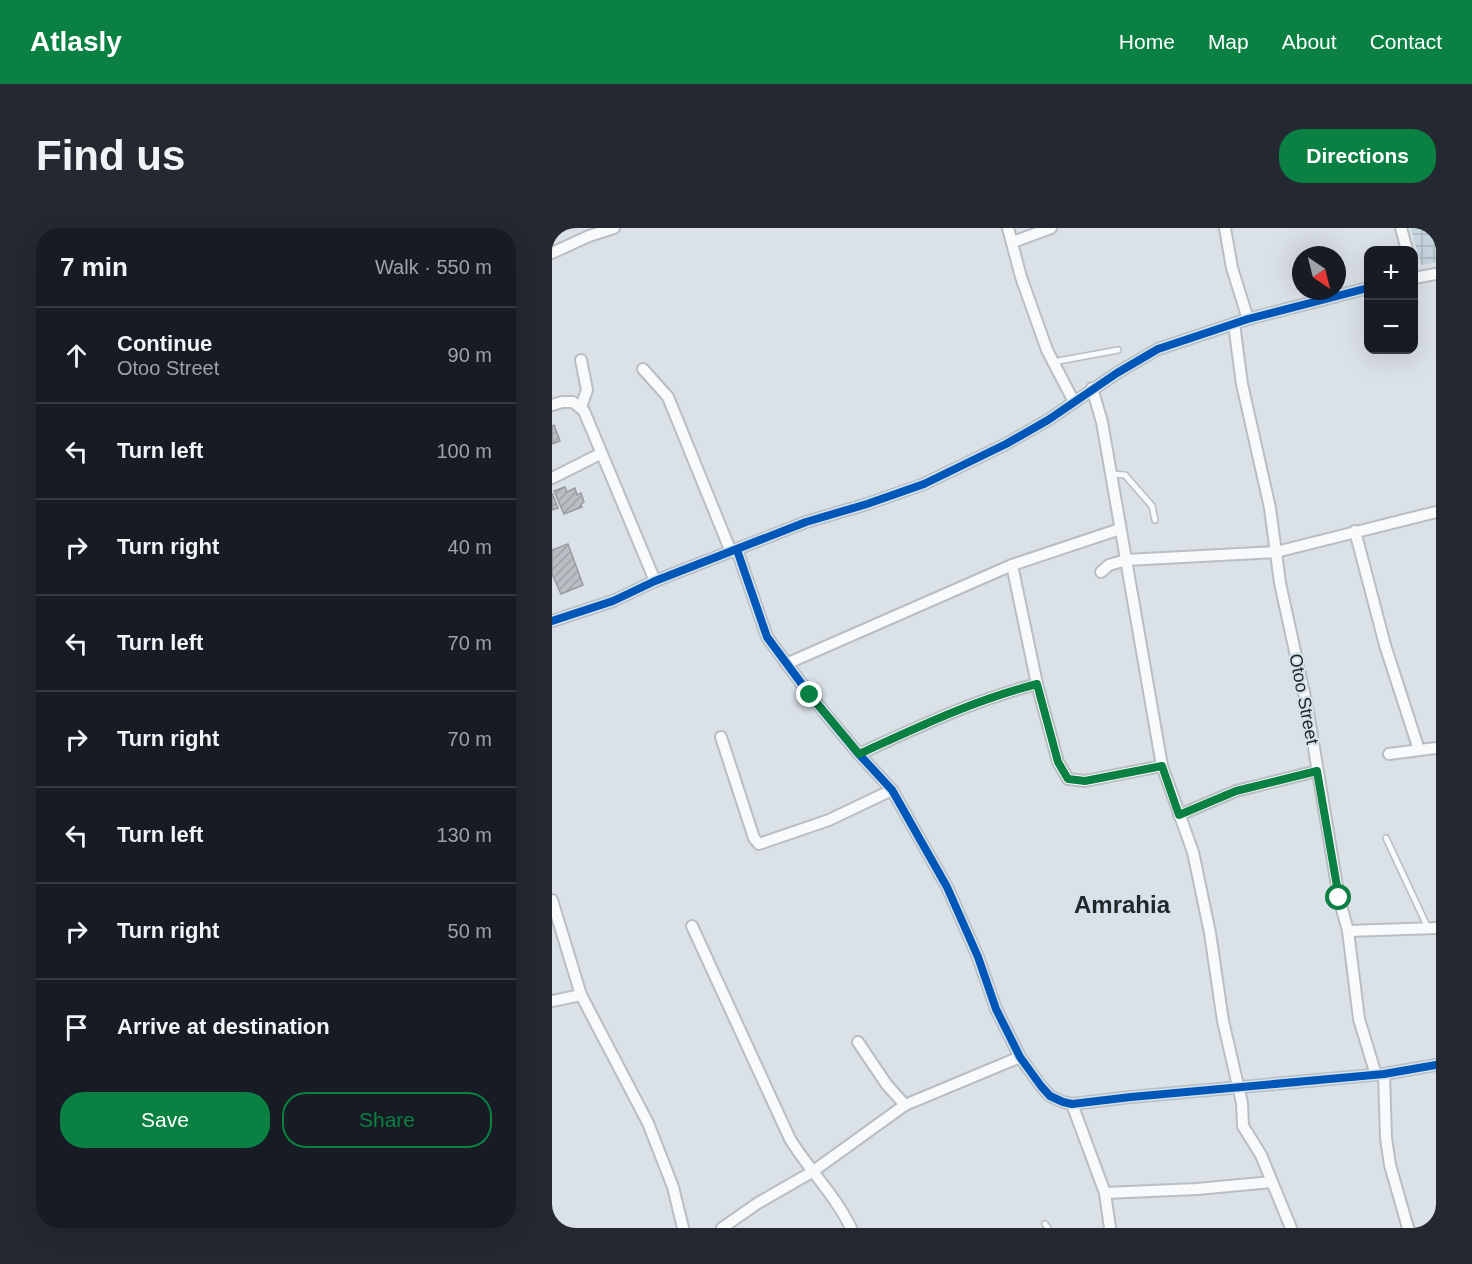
<!DOCTYPE html>
<meta charset="utf-8">
<style>
:root{--surface:#171b24;--page:#242831;--text:#f1f3f6;--muted:#9ea1a6;--line:#363941;--accent:#0b8043}
body{margin:0;font-family:Helvetica,sans-serif;background:var(--page);color:var(--text)}
.controls{position:absolute;right:18px;top:18px;display:grid;overflow:hidden;border-radius:12px;box-shadow:0 6px 24px #0002}
.controls button{width:54px;height:54px;display:grid;place-items:center;padding:0;border:0;border-bottom:2px solid var(--line);background:var(--surface);color:var(--text);font:30px sans-serif}
.compass{position:absolute;left:740px;top:18px;width:54px;height:54px;border-radius:50%;background:var(--surface);box-shadow:0 6px 24px #0002;rotate:145deg}
.stop{position:absolute;width:18px;height:18px;margin:-14px;border:4px solid #0b8043;border-radius:50%;background:#fff}
.stop.end{background:#0b8043;border-color:#fff;box-shadow:0 2px 6px #0008}
.list{margin:0;padding:0;list-style:none}
h2{display:flex;justify-content:space-between;align-items:center;height:78px;margin:0;padding:0 24px;font-size:26px}
h2 small{font-size:20px;font-weight:400;color:var(--muted)}
.list li{display:grid;grid-template-columns:39px 1fr auto;gap:18px;align-items:center;box-sizing:border-box;height:96px;padding:0 24px;border-top:2px solid var(--line)}
.list b{display:block;font-size:22px;white-space:nowrap}
.list p{margin:0;font-size:20px;white-space:nowrap;color:var(--muted)}
.list em{font-size:20px;font-style:normal;color:var(--muted)}
.actions{display:flex;gap:12px;padding:18px 24px}
.actions a{flex:1;padding:14px 0;border:2px solid var(--accent);border-radius:24px;text-align:center;font-size:21px;color:var(--accent)}
.actions .main{background:var(--accent);color:#fff}
.icon{flex:none;width:33px;height:33px;fill:none;stroke:currentColor;stroke-width:2;stroke-linecap:round;stroke-linejoin:round}
.map{position:relative;flex:none;width:884px;height:1000px;overflow:hidden;border-radius:24px}
header{display:flex;align-items:center;gap:36px;box-sizing:border-box;height:84px;padding:0 30px;background:var(--accent);color:#fff}
header strong{font-size:28px}
nav{display:flex;gap:33px;margin-inline-start:auto;font-size:21px}
.intro{display:flex;align-items:center;justify-content:space-between;box-sizing:border-box;height:144px;padding:0 36px}
h1{margin:0;font-size:42px}
.button{padding:15px 27px;border-radius:24px;background:var(--accent);color:#fff;font-size:21px;font-weight:700}
main{display:flex;gap:36px;padding:0 36px}
aside{flex:1;background:var(--surface);border-radius:24px;box-shadow:0 6px 24px #0002}
.map>svg:first-child{display:block}
.industrial{fill:url(#industrial-grid)}
.building{fill:url(#building-hatch);stroke:#979ca1;stroke-width:1.5}
.lines{fill:none;stroke-linecap:round;stroke-linejoin:round}
.lane-casing{stroke:#b9bec3;stroke-width:8}
.street-casing{stroke:#b9bec3;stroke-width:14}
.lane{stroke:#f9fafb;stroke-width:5}
.street{stroke:#f9fafb;stroke-width:10}
.cycleway-casing{stroke:#d5e2ec;stroke-width:11}
.cycleway{stroke:#0057b8;stroke-width:8}
.route{stroke:#0b8043;stroke-width:8}
.labels{text-anchor:middle;dominant-baseline:central;stroke-width:4.5;stroke-linejoin:round;paint-order:stroke}
.street-label{font-size:18px;fill:#22272a;stroke:#d5e2ec}
.district-label{font-size:24px;font-weight:bold;fill:#22272a;stroke:#d5e2ec}
</style>
<header>
<strong>Atlasly</strong>
<nav><a>Home</a><a>Map</a><a>About</a><a>Contact</a></nav>
</header>
<div class="intro"><h1>Find us</h1><a class="button">Directions</a></div>
<main>
<aside>
<h2>7 min<small>Walk · 550 m</small></h2>
<ul class="list">
<li><svg class="icon" aria-label="ahead" viewBox="0 0 24 24"><path d="M12 20V5M6 11l6-6 6 6"/></svg><div><b>Continue</b><p>Otoo Street</p></div><em>90 m</em></li>
<li><svg class="icon" aria-label="left" viewBox="0 0 24 24"><path d="M17 20v-9H6M10 6l-5 5 5 5"/></svg><div><b>Turn left</b></div><em>100 m</em></li>
<li><svg class="icon" aria-label="right" viewBox="0 0 24 24"><path d="M7 20v-9h11M14 6l5 5-5 5"/></svg><div><b>Turn right</b></div><em>40 m</em></li>
<li><svg class="icon" aria-label="left" viewBox="0 0 24 24"><path d="M17 20v-9H6M10 6l-5 5 5 5"/></svg><div><b>Turn left</b></div><em>70 m</em></li>
<li><svg class="icon" aria-label="right" viewBox="0 0 24 24"><path d="M7 20v-9h11M14 6l5 5-5 5"/></svg><div><b>Turn right</b></div><em>70 m</em></li>
<li><svg class="icon" aria-label="left" viewBox="0 0 24 24"><path d="M17 20v-9H6M10 6l-5 5 5 5"/></svg><div><b>Turn left</b></div><em>130 m</em></li>
<li><svg class="icon" aria-label="right" viewBox="0 0 24 24"><path d="M7 20v-9h11M14 6l5 5-5 5"/></svg><div><b>Turn right</b></div><em>50 m</em></li>
<li><svg class="icon" aria-label="arrive" viewBox="0 0 24 24"><path d="M6 21V4h12l-3 4 3 4H6"/></svg><div><b>Arrive at destination</b></div></li>
</ul>
<div class="actions"><a class="main">Save</a><a>Share</a></div>
</aside>
<div class="map">
<svg width="884" height="1000" viewBox="0 0 884 1000">
<defs>
<pattern id="industrial-grid" width="8" height="8" patternUnits="userSpaceOnUse" patternTransform="scale(1.5)"><rect width="8" height="8" fill="#c6d4de"/><path d="M0 4h8M4 0v8" fill="none" stroke="#aab6bf"/></pattern>
<pattern id="building-hatch" width="6" height="6" patternUnits="userSpaceOnUse" patternTransform="scale(1.5)"><rect width="6" height="6" fill="#b8bec3"/><path d="M-1 1l2-2M0 6l6-6M5 7l2-2" fill="none" stroke="#9ea3a8"/></pattern>
</defs>
<rect width="100%" height="100%" fill="#dae1e7"/>
<path class="industrial" d="M859 0H884V34L869 37Z"/>
<g class="building">
<path d="M2 197 8 213 0 216V198Z"/>
<path d="M13 259 15 264 23 260 25 267 29 265 32 274 29 276 30 279 12 286 2 263Z"/>
<path d="M0 265 6 280 0 282Z"/>
<path d="M16 316 31 357 9 366 0 346V322Z"/>
</g>
<g class="lines">
<defs>
<g id="lane">
<path d="M501 134 566 122"/>
<path d="M559 246 573 247 600 278 603 292"/>
<path d="M834 610 876 700"/>
<path d="M493 996 496 1000"/>
</g>
<g id="street">
<path d="M456 0 469 49 495 122 522 174"/>
<path d="M673 0 680 40 696 91"/>
<path d="M849 0 855 22"/>
<path d="M461 14 499 0"/>
<path d="M0 25 37 8 62 0"/>
<path d="M862 50 884 46"/>
<path d="M682 96 690 156 718 280 728 355 755 478 787 670 796 703 807 791 824 847"/>
<path d="M91 141 116 169 179 324"/>
<path d="M540 160 550 194 610 538 641 624 658 705 671 793 690 875 691 898 709 927 739 1000"/>
<path d="M0 177 10 174H21L32 183 103 353"/>
<path d="M29 179 35 162 29 132"/>
<path d="M0 250 48 226"/>
<path d="M803 303 833 417 867 522"/>
<path d="M185 322 215 409 258 467 305 524 340 562 395 659 426 729 444 781 468 829 489 858 498 868 511 874 520 876 579 869 832 846 884 837"/>
<path d="M460 337 485 456"/>
<path d="M549 344 557 337 574 332 724 324 884 284"/>
<path d="M0 393 61 373 103 353 254 294 315 276 372 256 454 216 496 192 565 145 606 121 696 91 816 60"/>
<path d="M234 436 460 337 568 301"/>
<path d="M169 509 202 610 207 616 277 592 340 562"/>
<path d="M307 526C366 499 422 472 485 456L506 534 516 551 533 553 610 538"/>
<path d="M837 526 884 520"/>
<path d="M627 587 684 563 765 543"/>
<path d="M0 672 29 767 96 895 121 959 131 1000"/>
<path d="M140 698 238 911C257 942 283 967 299 1000"/>
<path d="M796 703 884 700"/>
<path d="M0 773 29 767"/>
<path d="M306 814 335 857 353 877 468 829"/>
<path d="M832 846 834 910 838 937 856 1000"/>
<path d="M520 876 553 965 558 1000"/>
<path d="M553 965 645 961 720 954"/>
<path d="M170 1000 206 975 260 944 353 877"/>
</g>
</defs>
<use href="#lane" class="lane-casing"/>
<use href="#street" class="street-casing"/>
<use href="#lane" class="lane"/>
<use href="#street" class="street"/>
<defs>
<g id="cycleway">
<path d="M185 322 215 409 258 467 305 524 340 562 395 659 426 729 444 781 468 829 489 858 498 868 511 874 520 876 579 869 832 846 884 837"/>
<path d="M0 393 61 373 103 353 254 294 315 276 372 256 454 216 496 192 565 145 606 121 696 91 816 60"/>
</g>
</defs>
<use href="#cycleway" class="cycleway-casing"/>
<use href="#cycleway" class="cycleway"/>
</g>
<g class="lines">
<path class="route" d="M258 467 307 526C366 499 422 472 485 456L506 534 516 551 533 553 610 538 627 587 684 563 765 543 787 670"/>
</g>
<g class="labels">
<g class="street-label">
<text transform="translate(752 471) rotate(79)">Otoo Street</text>
</g>
<g class="district-label">
<text x="570" y="676">Amrahia</text>
</g>
</g>
</svg>
<div class="controls">
<button>+</button>
<button>−</button>
</div>
<svg class="compass" viewBox="-18 -18 36 36"><path d="M0-13l5 13h-10z" fill="#e53935"/><path d="M0 13l5-13h-10z" fill="#9ea1a6"/></svg>
<div class="stop" style="left:787px;top:670px"></div>
<div class="stop end" style="left:258px;top:467px"></div>
</div>
</main>
